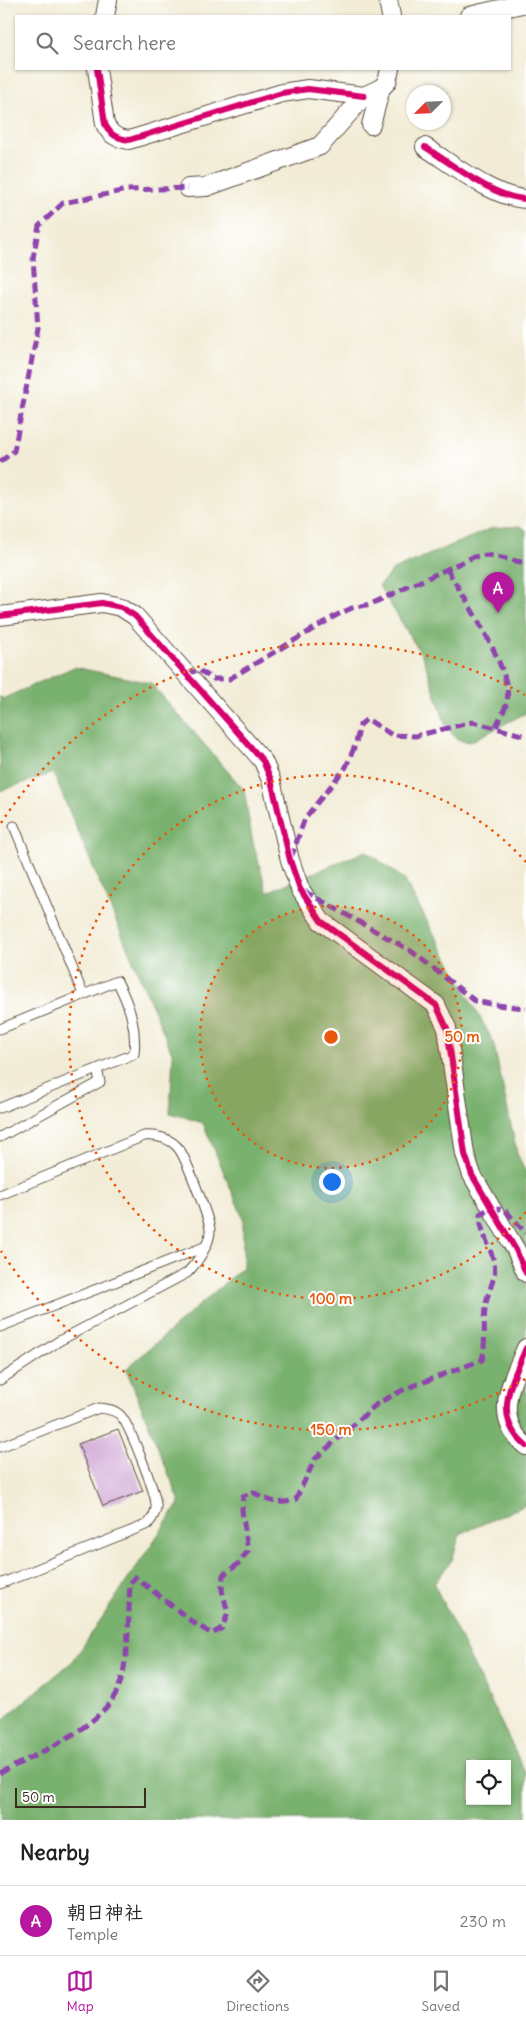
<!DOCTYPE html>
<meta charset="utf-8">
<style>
:root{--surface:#fff;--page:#f6f6f6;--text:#222;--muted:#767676;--line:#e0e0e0;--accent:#b5179e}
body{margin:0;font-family:Delius,"Klee One",sans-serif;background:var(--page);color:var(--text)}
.controls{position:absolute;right:15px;bottom:15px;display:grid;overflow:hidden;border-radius:0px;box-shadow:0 1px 4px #0004}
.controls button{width:45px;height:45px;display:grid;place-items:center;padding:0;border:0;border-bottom:1px solid var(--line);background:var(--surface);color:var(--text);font:25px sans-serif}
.compass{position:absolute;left:406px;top:85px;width:45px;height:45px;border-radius:50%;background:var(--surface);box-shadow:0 1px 4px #0004;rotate:246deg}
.scale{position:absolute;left:15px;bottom:12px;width:131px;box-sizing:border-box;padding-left:5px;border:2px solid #3b2a1e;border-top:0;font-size:14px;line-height:18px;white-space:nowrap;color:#3b2a1e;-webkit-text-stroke:4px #fff;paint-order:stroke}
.you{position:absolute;left:331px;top:1181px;width:18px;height:18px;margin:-12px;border:4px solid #fff;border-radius:50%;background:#1a73e8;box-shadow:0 0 0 8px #1a73e833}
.badge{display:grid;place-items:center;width:32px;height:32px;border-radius:50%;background:var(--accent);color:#fff;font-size:16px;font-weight:700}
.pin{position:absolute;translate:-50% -41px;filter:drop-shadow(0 1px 2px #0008)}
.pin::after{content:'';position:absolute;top:26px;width:18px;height:15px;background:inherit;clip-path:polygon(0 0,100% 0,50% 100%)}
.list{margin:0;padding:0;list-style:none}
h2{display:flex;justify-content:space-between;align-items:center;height:65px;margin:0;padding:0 20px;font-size:21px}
h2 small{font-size:16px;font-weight:400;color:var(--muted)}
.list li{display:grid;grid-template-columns:32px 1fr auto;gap:15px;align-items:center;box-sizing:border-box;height:70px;padding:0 20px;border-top:1px solid var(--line)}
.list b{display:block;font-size:19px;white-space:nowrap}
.list p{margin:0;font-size:16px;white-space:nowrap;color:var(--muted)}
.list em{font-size:16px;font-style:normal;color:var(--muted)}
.icon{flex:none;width:28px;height:28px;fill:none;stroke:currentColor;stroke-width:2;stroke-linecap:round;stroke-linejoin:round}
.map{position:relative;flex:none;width:526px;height:1820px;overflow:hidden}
.search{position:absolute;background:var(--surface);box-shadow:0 1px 4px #0004;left:15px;right:15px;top:15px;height:55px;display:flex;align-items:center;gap:12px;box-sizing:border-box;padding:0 18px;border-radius:0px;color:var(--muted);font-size:19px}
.sheet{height:135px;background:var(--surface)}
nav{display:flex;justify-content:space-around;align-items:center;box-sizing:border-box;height:70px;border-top:1px solid var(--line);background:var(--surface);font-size:14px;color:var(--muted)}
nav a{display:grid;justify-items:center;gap:2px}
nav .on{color:var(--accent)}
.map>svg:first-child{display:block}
.forest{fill:#79b16e;stroke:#5a6e46;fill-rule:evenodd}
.building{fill:#d1aad7}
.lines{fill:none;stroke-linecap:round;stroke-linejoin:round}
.service-casing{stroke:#56473a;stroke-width:11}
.minor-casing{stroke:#56473a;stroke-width:20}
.service{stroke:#fff;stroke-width:9}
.minor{stroke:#fff;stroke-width:18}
.quiet{stroke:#8e44ad;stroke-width:5;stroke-dasharray:10 5;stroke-linecap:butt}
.cycleway-casing{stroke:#fff;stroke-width:9}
.cycleway{stroke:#d6006c;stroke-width:6}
.ring{fill:none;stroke:#e8590c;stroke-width:2.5;stroke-dasharray:2.5 5}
.centre{fill:#e8590c;stroke:#fff;stroke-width:2.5}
.ring-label{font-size:15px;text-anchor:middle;font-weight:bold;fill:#e8590c;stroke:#fff;stroke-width:4;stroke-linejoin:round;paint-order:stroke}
</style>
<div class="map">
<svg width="526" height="1820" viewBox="0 0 526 1820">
<rect width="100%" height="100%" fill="#fff"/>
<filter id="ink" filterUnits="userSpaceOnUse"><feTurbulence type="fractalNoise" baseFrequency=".02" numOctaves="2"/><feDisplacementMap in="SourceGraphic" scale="10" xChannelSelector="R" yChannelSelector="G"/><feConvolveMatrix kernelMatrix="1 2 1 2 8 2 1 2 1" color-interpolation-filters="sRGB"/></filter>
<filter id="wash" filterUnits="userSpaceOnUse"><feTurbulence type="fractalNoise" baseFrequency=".0096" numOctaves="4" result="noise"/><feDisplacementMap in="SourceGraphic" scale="20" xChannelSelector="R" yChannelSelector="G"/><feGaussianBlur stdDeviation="1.12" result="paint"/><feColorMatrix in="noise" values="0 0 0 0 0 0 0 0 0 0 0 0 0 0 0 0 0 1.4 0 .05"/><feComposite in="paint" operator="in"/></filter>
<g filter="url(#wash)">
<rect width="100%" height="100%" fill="#f2ecd6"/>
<g class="forest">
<path d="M520 526 526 530V713L470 742 457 740 446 726 423 657 379 586 393 570 492 528Z"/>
<path d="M74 667 151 683 244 790 252 838 267 892 366 851 404 879 493 1041 517 1153 526 1173V1505L460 1534 452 1560 434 1584 526 1774V1820H0V1722L73 1661 180 1502 126 1369 243 1267V1218L203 1123 170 1113 173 1055 53 773 0 791V696L2 699ZM470 1764H507V1801H470Z"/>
</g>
<g id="blocks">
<path class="building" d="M118 1429 143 1491 103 1506 78 1444Z"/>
</g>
</g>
<g filter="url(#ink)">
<use href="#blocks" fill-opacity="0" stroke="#56473a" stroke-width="1"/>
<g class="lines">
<defs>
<g id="service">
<path d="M14 826 83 994"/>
<path d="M0 1029 117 981C129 1004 137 1027 134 1054L0 1108"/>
<path d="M0 1137 100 1082 97 1069"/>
<path d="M0 1195 144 1136C156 1135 171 1138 179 1149 186 1158 208 1216 210 1229 211 1243 197 1263 187 1273L59 1341 0 1380"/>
<path d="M0 1327 204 1247"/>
<path d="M0 1447 99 1408C106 1409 114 1409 120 1415 129 1423 155 1491 156 1504 157 1512 153 1518 148 1524L0 1584"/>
</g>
<g id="minor">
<path d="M388 0 391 16"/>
<path d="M105 16 108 0"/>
<path d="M469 16 526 3"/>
<path d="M97 69 105 124C111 136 117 138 129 140L282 93 308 89 364 96"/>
<path d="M371 125 381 88"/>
<path d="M425 147C452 164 494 198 526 199"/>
<path d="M188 188 206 187 320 146 364 96 381 88 387 82 390 69"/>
<path d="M0 616 102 603 121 607 135 616 263 761 271 780 290 860 300 889 321 921 436 1005 447 1028 465 1154 472 1175 516 1250 526 1273"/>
<path d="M526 1348C512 1382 491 1417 526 1446"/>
</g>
</defs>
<use href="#service" class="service-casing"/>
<use href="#minor" class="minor-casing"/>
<use href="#service" class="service"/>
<use href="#minor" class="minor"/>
<g class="quiet">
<path d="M0 462 14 451 38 328 33 258 39 226 63 203 127 190 188 188"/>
<path d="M447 569C463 597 514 671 507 702 505 710 499 719 496 727"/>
<path d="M186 674 199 670 213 679H229L337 615 352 608 371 604 473 557 487 555 526 563"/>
<path d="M291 858 305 818 346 767 356 743 360 725 367 719 392 735 415 736 473 722 526 736"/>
<path d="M304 891 411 951 475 1001 495 1005 526 1008"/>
<path d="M0 1773C35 1755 100 1728 117 1691 130 1663 128 1615 130 1584L135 1577 194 1623 212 1634 222 1628 228 1613 222 1590 223 1575 237 1565 248 1551 242 1510 243 1496 253 1492C268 1501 279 1506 296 1499L315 1459 378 1403 405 1389 482 1360C487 1341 482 1322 486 1303 489 1288 497 1277 494 1262 490 1246 480 1231 480 1214L490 1208 505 1210 526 1233"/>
</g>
<defs>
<g id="cycleway">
<path d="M97 69 105 124C111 136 117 138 129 140L282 93 308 89 364 96"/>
<path d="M425 147C452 164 494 198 526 199"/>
<path d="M0 616 102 603 121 607 135 616 263 761 271 780 290 860 300 889 321 921 436 1005 447 1028 465 1154 472 1175 516 1250 526 1273"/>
<path d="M526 1348C512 1382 491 1417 526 1446"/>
</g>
</defs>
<use href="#cycleway" class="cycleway-casing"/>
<use href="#cycleway" class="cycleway"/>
</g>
</g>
<circle cx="331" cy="1037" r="131" fill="#e8590c" fill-opacity=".12"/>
<g class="ring">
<circle cx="331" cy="1037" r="131"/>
<path d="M526 1212A262 262 0 1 1 526 862"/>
<path d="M525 1379A393 393 0 0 1 1 1251M1 823A393 393 0 0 1 525 695"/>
</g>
<circle cx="331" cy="1037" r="8" class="centre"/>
<g class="ring-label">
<text x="462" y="1042">50 m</text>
<text x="331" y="1304">100 m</text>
<text x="331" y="1435">150 m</text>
</g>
</svg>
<div class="controls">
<button><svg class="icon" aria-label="locate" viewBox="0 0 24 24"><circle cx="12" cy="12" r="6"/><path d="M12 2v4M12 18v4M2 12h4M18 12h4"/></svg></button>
</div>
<svg class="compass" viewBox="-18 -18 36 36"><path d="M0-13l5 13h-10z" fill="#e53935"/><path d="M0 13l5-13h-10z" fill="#767676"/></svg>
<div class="scale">50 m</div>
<div class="you"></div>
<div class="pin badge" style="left:498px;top:613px">A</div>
<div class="search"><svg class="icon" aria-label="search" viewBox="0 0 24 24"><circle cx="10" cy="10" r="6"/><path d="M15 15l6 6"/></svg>Search here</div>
</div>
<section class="sheet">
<h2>Nearby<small></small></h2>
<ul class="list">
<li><span class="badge">A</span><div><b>朝日神社</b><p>Temple</p></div><em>230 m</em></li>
</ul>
</section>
<nav>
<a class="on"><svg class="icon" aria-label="map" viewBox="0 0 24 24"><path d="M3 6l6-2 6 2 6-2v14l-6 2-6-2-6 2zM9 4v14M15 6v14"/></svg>Map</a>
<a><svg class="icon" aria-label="directions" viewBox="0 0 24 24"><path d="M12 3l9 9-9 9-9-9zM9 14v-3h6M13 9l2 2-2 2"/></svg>Directions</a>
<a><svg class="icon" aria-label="saved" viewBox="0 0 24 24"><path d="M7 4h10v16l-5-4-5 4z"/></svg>Saved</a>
</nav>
